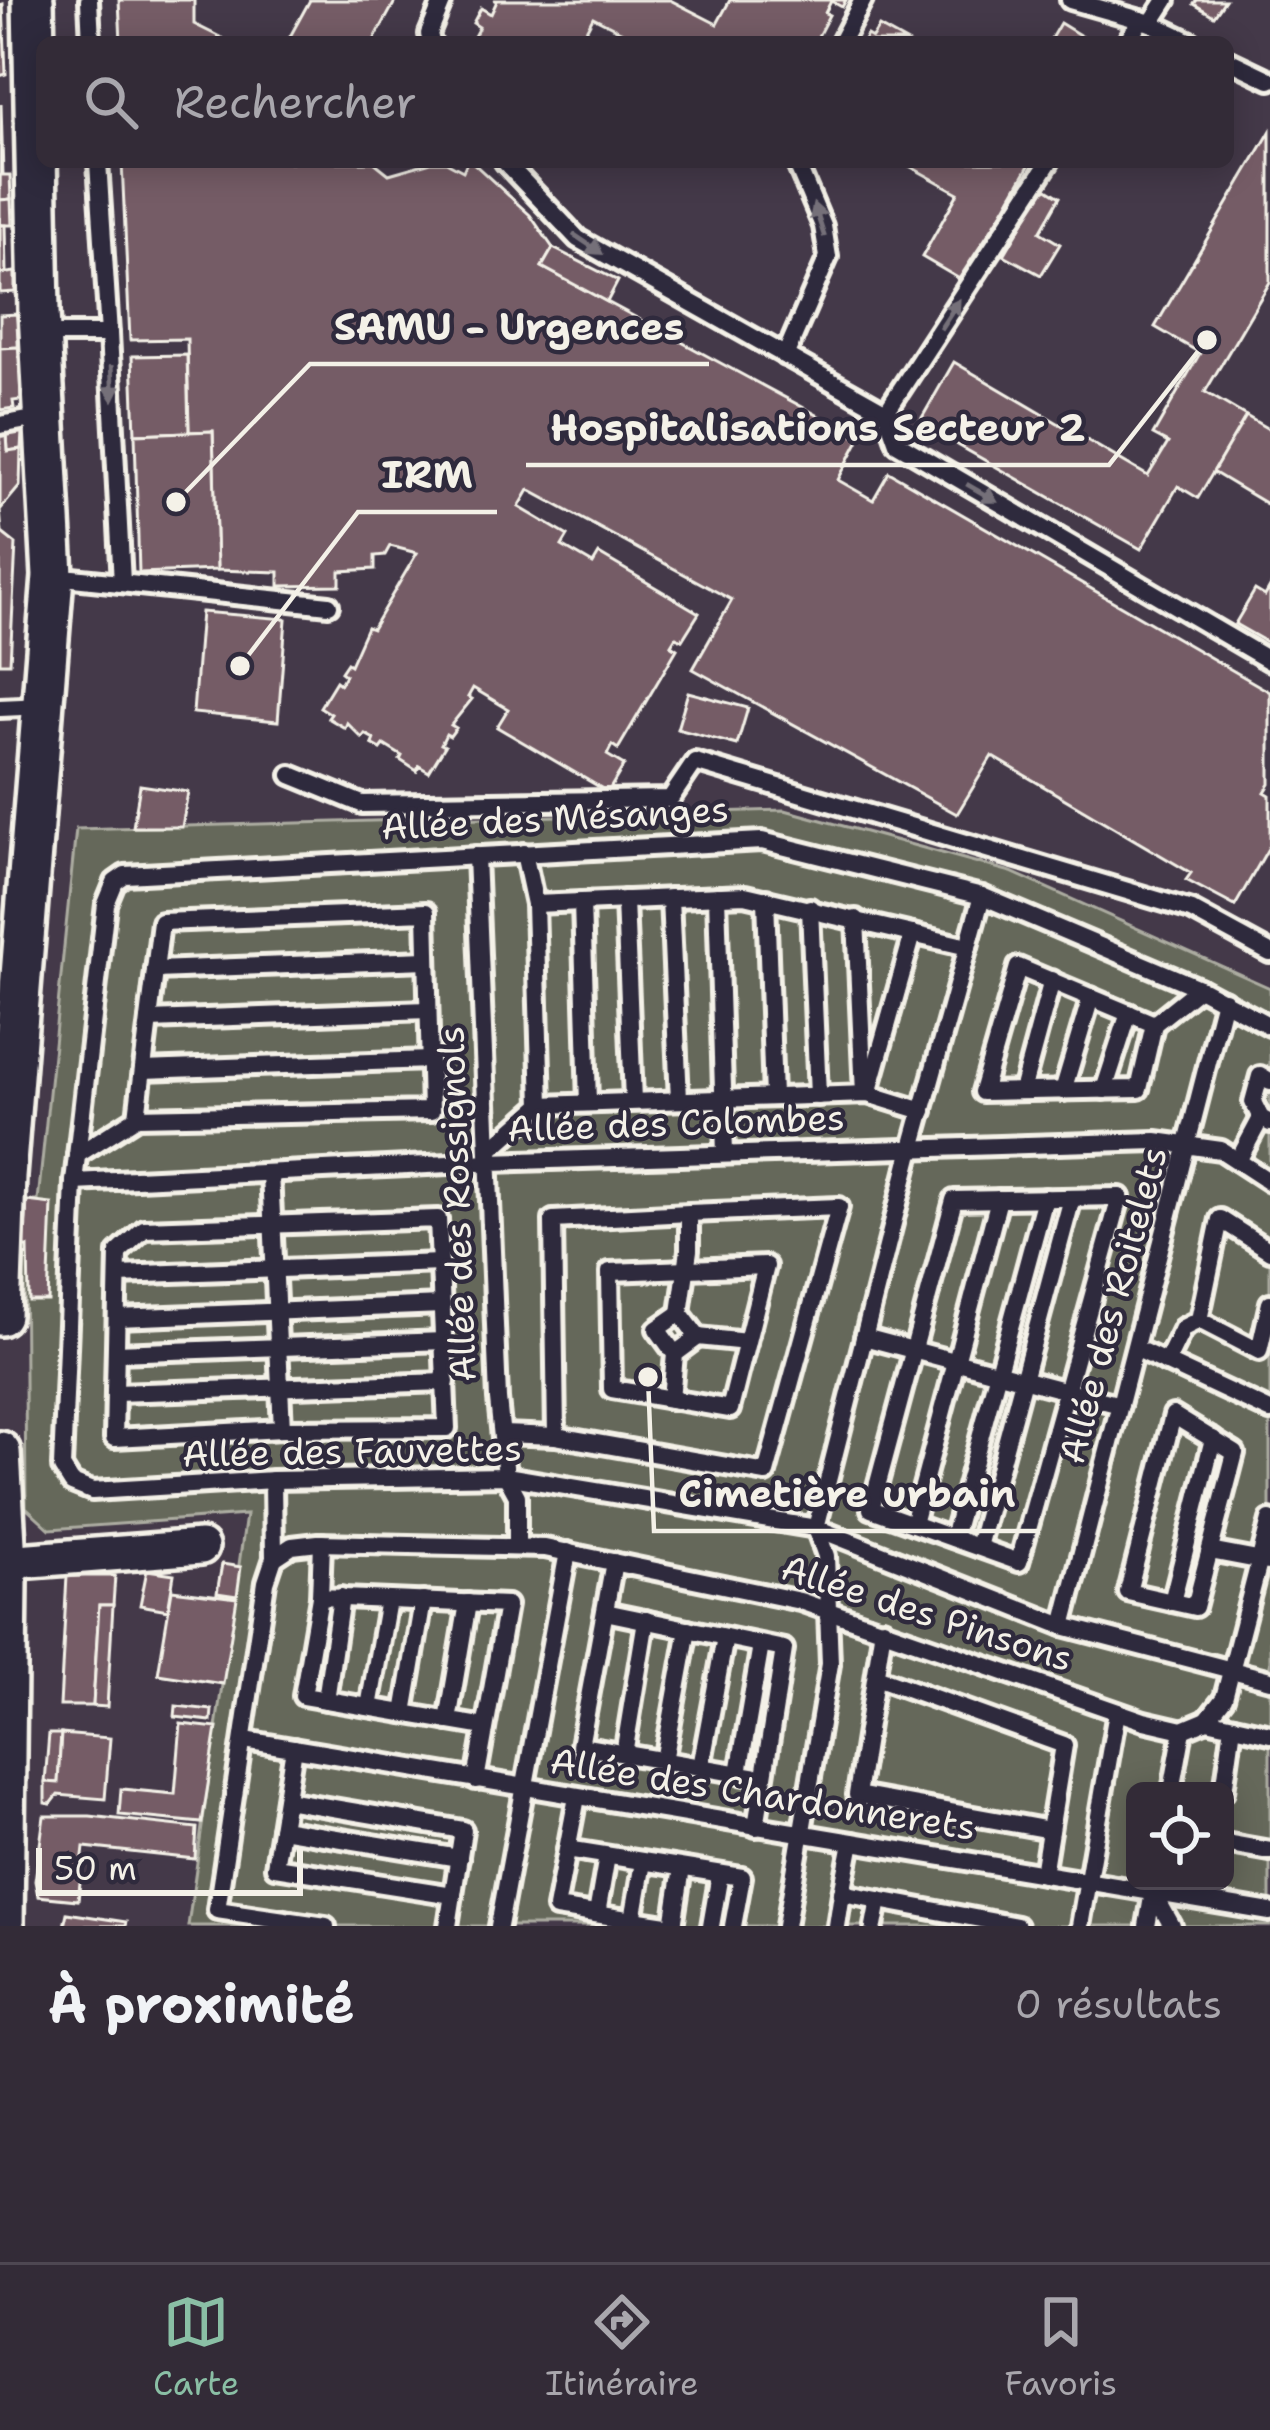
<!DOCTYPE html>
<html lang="fr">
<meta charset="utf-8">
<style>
:root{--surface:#332b37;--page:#3e3742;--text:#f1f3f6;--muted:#a9a7ad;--line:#4e4752;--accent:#8abfa5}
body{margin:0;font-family:"Shantell Sans",sans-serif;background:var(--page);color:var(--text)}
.controls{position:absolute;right:36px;bottom:36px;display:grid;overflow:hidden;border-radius:18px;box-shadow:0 6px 30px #0003}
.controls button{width:108px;height:108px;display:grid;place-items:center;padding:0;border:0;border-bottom:3px solid var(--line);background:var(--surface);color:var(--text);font:60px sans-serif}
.scale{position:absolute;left:36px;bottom:30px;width:267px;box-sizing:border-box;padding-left:12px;border:6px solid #f4f1e8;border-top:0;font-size:33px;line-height:42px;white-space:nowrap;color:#f4f1e8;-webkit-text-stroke:9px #2f2a3d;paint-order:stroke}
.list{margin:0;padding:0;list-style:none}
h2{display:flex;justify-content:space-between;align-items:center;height:156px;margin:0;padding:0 48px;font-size:51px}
h2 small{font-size:39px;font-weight:400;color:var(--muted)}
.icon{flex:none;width:66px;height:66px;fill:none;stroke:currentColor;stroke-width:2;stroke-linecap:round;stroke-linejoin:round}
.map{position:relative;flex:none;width:1270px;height:1926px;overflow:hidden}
.search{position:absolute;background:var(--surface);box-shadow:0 6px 30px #0003;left:36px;right:36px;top:36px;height:132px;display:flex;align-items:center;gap:30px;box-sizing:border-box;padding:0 42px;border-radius:18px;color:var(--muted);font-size:45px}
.sheet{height:336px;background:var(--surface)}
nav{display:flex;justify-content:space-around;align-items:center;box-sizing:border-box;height:168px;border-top:3px solid var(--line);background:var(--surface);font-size:33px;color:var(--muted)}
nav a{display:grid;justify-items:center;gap:6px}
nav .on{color:var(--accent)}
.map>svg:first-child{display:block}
.green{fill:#65685a;stroke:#acaca1;stroke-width:3;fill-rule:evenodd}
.building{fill:#745c66;stroke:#f4f1e8;stroke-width:3}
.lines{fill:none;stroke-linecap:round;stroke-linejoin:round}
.service-casing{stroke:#f4f1e8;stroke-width:26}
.minor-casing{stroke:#f4f1e8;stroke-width:42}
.tertiary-casing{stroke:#f4f1e8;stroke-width:48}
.service{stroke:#2f2a3d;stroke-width:16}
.minor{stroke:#2f2a3d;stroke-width:33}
.tertiary{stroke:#2f2a3d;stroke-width:39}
.oneway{fill:#747079}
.labels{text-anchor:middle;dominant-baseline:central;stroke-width:9;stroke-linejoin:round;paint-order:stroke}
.street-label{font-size:36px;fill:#f4f1e8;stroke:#2f2a3d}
.leader{fill:none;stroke:#f4f1e8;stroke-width:4.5}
.callout-dot{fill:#f4f1e8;stroke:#2f2a3d;stroke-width:4.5}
.callout-label{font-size:39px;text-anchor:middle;font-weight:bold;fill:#f4f1e8;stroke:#2f2a3d;stroke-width:9;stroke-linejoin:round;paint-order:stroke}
</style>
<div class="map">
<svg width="1270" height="1926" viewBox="0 0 1270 1926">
<rect width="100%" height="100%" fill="#443949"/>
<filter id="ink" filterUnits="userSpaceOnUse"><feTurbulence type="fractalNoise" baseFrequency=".00833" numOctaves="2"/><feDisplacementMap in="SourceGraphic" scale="24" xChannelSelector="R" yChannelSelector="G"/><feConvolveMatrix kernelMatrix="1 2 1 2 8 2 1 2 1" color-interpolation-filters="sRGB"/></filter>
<g filter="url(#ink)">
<path class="green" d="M785 810 1011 872 1270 988V1926H188L246 1515 50 1529 26 1507 24 1247 27 1201H38L76 829ZM1135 1791H1225V1881H1135Z"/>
<g class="building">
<path d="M119 0H194V24L230 42H121Z"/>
<path d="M310 0H396L373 42H287Z"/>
<path d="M494 0H670L717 24 730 0H846L842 7 831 1 825 13 829 15 815 42H642L593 17 580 42H471L479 27 473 23 481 8 491 14 497 1Z"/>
<path d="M1197 0H1225L1214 16 1194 4Z"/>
<path d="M3 4 6 74 0 76V5Z"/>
<path d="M1060 23 1091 42H1049Z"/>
<path d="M879 27 906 42H863L867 35 872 38Z"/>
<path d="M1 104 3 175H10L11 199 0 200Z"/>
<path d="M1270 132V282L1205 392 1246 416 1198 498 1178 486 1141 549 919 423 954 362 1148 476 1168 443 1153 435 1200 353 1155 327Z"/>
<path d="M122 162H374L389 174 431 162H446L463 171 467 162H472L530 215 553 248 542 267 860 438 838 480 873 500 889 472 1270 692V784L1265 792 1270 795V845L1235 906 1186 880 1191 873 992 756 957 814 693 669 732 600 529 490 519 507 568 536 562 546 593 564 599 554 699 613 682 640 676 637 671 645 677 649 618 749 612 745 607 755 624 765 608 792 497 727 508 709 473 688 468 697 472 699 451 725 456 728 450 736 446 734 441 744 445 746 429 772 419 766 417 771 400 760 402 756 384 745 381 749 372 744 374 739 365 734 362 738 347 723 345 728 328 718 331 714 320 707 336 681 340 684 345 675 341 672 347 663 350 665 367 627 372 629 417 553 390 546 385 555 375 556V569L340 571V585L279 586V572L217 570 213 431 189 432 187 339 130 340Z"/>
<path d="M902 162H1031L963 281 922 257 958 193Z"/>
<path d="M1044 187 1060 197 1040 232 1060 244 1041 275 1004 255Z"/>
<path d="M11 199 12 225H0V200Z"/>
<path d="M0 225H5L6 273 0 274Z"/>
<path d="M553 248 618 281 607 302 542 267Z"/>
<path d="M15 272V292L0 293V274Z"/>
<path d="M17 314 19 347 0 348V315Z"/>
<path d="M19 347 21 400 13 401 14 408 0 410V348Z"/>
<path d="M187 355 189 432 135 434 132 356Z"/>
<path d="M1246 416 1270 430V506L1213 472Z"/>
<path d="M213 431 217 570 139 573 135 434Z"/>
<path d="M22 432 21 449 8 451 7 434Z"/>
<path d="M0 434H7L8 451 21 449 20 486 0 510 2 533 16 544 10 663H0Z"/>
<path d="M1270 587V644L1235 624 1255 590 1265 596Z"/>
<path d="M201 612 286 619 278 721 193 713Z"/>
<path d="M688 692 748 708 737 745 677 729Z"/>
<path d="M140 785 188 792 182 827H133Z"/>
<path d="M27 1201 52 1204 48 1301H29L28 1247H24Z"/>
<path d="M222 1564 241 1567 237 1596 217 1593Z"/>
<path d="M147 1570 174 1574 168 1610 140 1605Z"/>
<path d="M67 1576H115L113 1605H99L93 1706H60Z"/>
<path d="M172 1590 237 1598 223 1684 158 1674Z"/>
<path d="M99 1605H113L107 1707 93 1706Z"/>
<path d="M176 1706 212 1710 211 1721 175 1717Z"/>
<path d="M181 1724 217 1728 202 1823 119 1815 121 1789 175 1794Z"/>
<path d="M49 1734H61L58 1783 45 1782Z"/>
<path d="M61 1734 110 1738 105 1799 58 1795 51 1804 45 1803V1782L58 1783Z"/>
<path d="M44 1816H90L197 1828 195 1859 84 1847 78 1900 38 1896 35 1881Z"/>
<path d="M67 1913 126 1922 125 1926H64Z"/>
</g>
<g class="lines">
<defs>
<g id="service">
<path d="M89 0 91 42"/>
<path d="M1070 0 1151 23 1191 42"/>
<path d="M1151 23 1166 0"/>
<path d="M431 42 429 34 443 0"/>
<path d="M841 42 863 0"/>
<path d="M1127 42 1141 20"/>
<path d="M1228 60 1270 80"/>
<path d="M98 162 109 334"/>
<path d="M505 162 578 239 886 412 897 443 1270 661"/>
<path d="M41 334H109L122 583"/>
<path d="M785 356 828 257 823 226 796 162"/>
<path d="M886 412 1049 162"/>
<path d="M0 425 44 417"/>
<path d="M54 576 329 605"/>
<path d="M0 708 43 706"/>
<path d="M291 775 362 804 670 799 695 762 1191 910 1270 953"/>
<path d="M524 853 535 904 745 895 968 947"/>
<path d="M476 856 498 1399 506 1476 517 1496V1547"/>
<path d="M717 896 725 1154"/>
<path d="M670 898 679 1100"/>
<path d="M766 899 773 1097"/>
<path d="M625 900 633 1101"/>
<path d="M582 902 588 1103"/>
<path d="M810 908 818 1096"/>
<path d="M856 919 864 1094"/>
<path d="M1018 967 1154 1024 1139 1089 982 1092Z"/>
<path d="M155 970 427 960"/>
<path d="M149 1020 428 1010"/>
<path d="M1154 1024 1199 988"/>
<path d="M1270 1026 1199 988 982 896 762 841 125 875 115 882 106 904 74 1182 62 1467 72 1483 92 1491 273 1480 506 1476 816 1528 1063 1626 1270 1680"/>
<path d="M143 1070 430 1060"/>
<path d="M1270 1082 1260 1076 1253 1102 1261 1118 1270 1123"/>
<path d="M870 1087 913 934"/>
<path d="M1104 1090 1129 1013"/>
<path d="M1022 1091 1052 980"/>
<path d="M1063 1091 1091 997"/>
<path d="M541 1105 868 1094 923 1111"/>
<path d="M489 1151 541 1105 535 904"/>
<path d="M77 1155 137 1117 161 922 426 912 431 1111 137 1117"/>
<path d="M1238 1161 1261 1118"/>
<path d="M270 1173 282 1429"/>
<path d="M74 1182 490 1162 1156 1141 1221 1150 1270 1182"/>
<path d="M1120 1197 1019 1562 871 1509 954 1200Z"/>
<path d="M438 1219 447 1428 282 1429 114 1438 118 1253 144 1229Z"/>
<path d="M766 1266 730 1409 612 1389 610 1272Z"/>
<path d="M118 1275 440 1263"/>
<path d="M680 1313 689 1250V1213L839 1207 766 1473 556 1436 553 1220 689 1213"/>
<path d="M117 1318 442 1305"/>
<path d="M1199 1320 1259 1351 1270 1303"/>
<path d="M698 1337 747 1342"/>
<path d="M864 1337 1120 1405"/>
<path d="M1135 1348 1270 1411"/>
<path d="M116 1353 444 1341"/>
<path d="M1166 1363 1183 1328 1199 1320 1220 1219 1270 1251"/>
<path d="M115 1393 446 1382"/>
<path d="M671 1399 675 1354 657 1329 680 1313 698 1337 675 1354"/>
<path d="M1173 1415 1235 1453 1195 1607 1128 1592Z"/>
<path d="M502 1434 556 1436"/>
<path d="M273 1480 274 1558 266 1582 217 1910 326 1926"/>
<path d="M913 1524 999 1199"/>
<path d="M953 1538 1045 1198"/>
<path d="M322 1543 320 1597 507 1605 476 1780"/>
<path d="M978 1547 1072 1198"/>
<path d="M1210 1551 1268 1562"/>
<path d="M274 1558 292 1546 318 1543 545 1548 800 1601 1144 1721 1183 1730 1207 1720 1270 1734"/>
<path d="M614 1562 580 1746 763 1778"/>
<path d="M320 1597 303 1696 485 1727"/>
<path d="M1172 1602 1213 1439"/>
<path d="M605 1612 784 1649 756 1827"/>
<path d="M1063 1626 1224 1000"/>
<path d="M883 1628 857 1795 1050 1830"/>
<path d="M876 1677 1064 1745 1043 1874"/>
<path d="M326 1700 341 1597"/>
<path d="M369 1707 388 1600"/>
<path d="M404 1713 423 1601"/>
<path d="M1207 1720 1224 1698 1270 1520"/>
<path d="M448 1721 468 1603"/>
<path d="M245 1740 1270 1912"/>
<path d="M294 1748 275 1867 453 1895"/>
<path d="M624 1754 646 1620"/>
<path d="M664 1761 688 1629"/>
<path d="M701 1767 725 1637"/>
<path d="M739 1773 761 1645"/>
<path d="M1172 1791 1183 1730"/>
<path d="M1224 1791 1233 1726"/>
<path d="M577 1797 556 1908 673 1926"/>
<path d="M286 1800 463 1830 448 1926"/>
<path d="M281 1829 459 1858"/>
<path d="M852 1842 842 1893 1017 1926"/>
<path d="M1225 1843 1270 1851"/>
<path d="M567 1849 742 1877 733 1926"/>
<path d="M1153 1892 1172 1926"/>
<path d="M597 1914 607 1856"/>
<path d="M633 1920 643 1862"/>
<path d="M499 1926 568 1552"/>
<path d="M673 1926 682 1868"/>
<path d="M711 1926 720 1874"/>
<path d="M786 1926 830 1664 826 1556 816 1528 912 1148 982 896"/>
<path d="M837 1926 842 1893"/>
<path d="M874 1926 879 1900"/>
<path d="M1080 1926 1117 1712"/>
<path d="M1147 1926 1154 1886"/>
</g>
<path id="minor" d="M5 1562 201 1547"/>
<g id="tertiary">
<path d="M0 1315 5 1176 53 576 39 312 33 0"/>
<path d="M0 1452 7 1581 3 1926"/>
</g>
</defs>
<use href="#service" class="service-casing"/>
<use href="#minor" class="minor-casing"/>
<use href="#tertiary" class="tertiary-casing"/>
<use href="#service" class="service"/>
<use href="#minor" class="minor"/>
<use href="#tertiary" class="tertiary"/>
</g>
<defs><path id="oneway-solid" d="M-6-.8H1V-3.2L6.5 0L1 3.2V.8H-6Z" transform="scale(3)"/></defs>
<g class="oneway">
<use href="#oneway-solid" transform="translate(819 220) rotate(-108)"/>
<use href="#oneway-solid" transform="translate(588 244) rotate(34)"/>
<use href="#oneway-solid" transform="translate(950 314) rotate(-57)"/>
<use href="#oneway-solid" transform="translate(112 383) rotate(87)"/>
<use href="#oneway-solid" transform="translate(982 493) rotate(30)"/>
</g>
</g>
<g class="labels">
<g class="street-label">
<text transform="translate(555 818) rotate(-3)">Allée des Mésanges</text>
<text transform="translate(676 1123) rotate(-2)">Allée des Colombes</text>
<text transform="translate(457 1204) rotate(-92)">Allée des Rossignols</text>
<text transform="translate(1113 1305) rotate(-75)">Allée des Roitelets</text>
<text transform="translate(352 1451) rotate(-1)">Allée des Fauvettes</text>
<text transform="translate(927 1613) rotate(18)">Allée des Pinsons</text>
<text transform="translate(763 1794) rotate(9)">Allée des Chardonnerets</text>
</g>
</g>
<path class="leader" d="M176 502L310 364H709M1207 340L1109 465H526M240 666L358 512H497M648 1377L654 1531H1040"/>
<g class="callout-dot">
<circle cx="176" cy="502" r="12"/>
<circle cx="1207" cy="340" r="12"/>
<circle cx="240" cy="666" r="12"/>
<circle cx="648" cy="1377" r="12"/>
</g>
<g class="callout-label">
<text x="509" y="340">SAMU - Urgences</text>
<text x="818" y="441">Hospitalisations Secteur 2</text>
<text x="427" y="488">IRM</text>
<text x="847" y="1507">Cimetière urbain</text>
</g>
</svg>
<div class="controls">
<button><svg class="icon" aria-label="locate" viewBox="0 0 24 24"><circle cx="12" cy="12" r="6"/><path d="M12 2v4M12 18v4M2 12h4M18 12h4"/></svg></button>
</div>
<div class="scale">50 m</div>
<div class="search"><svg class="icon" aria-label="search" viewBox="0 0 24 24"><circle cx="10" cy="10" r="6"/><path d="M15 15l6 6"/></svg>Rechercher</div>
</div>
<section class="sheet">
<h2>À proximité<small>0 résultats</small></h2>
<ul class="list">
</ul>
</section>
<nav>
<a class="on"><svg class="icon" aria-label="map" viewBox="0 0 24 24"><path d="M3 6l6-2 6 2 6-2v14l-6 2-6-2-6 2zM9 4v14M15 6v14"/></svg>Carte</a>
<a><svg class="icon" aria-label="directions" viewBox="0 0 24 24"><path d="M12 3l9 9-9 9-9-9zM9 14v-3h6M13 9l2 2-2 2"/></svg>Itinéraire</a>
<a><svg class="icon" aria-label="saved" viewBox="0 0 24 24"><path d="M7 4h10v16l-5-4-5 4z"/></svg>Favoris</a>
</nav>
